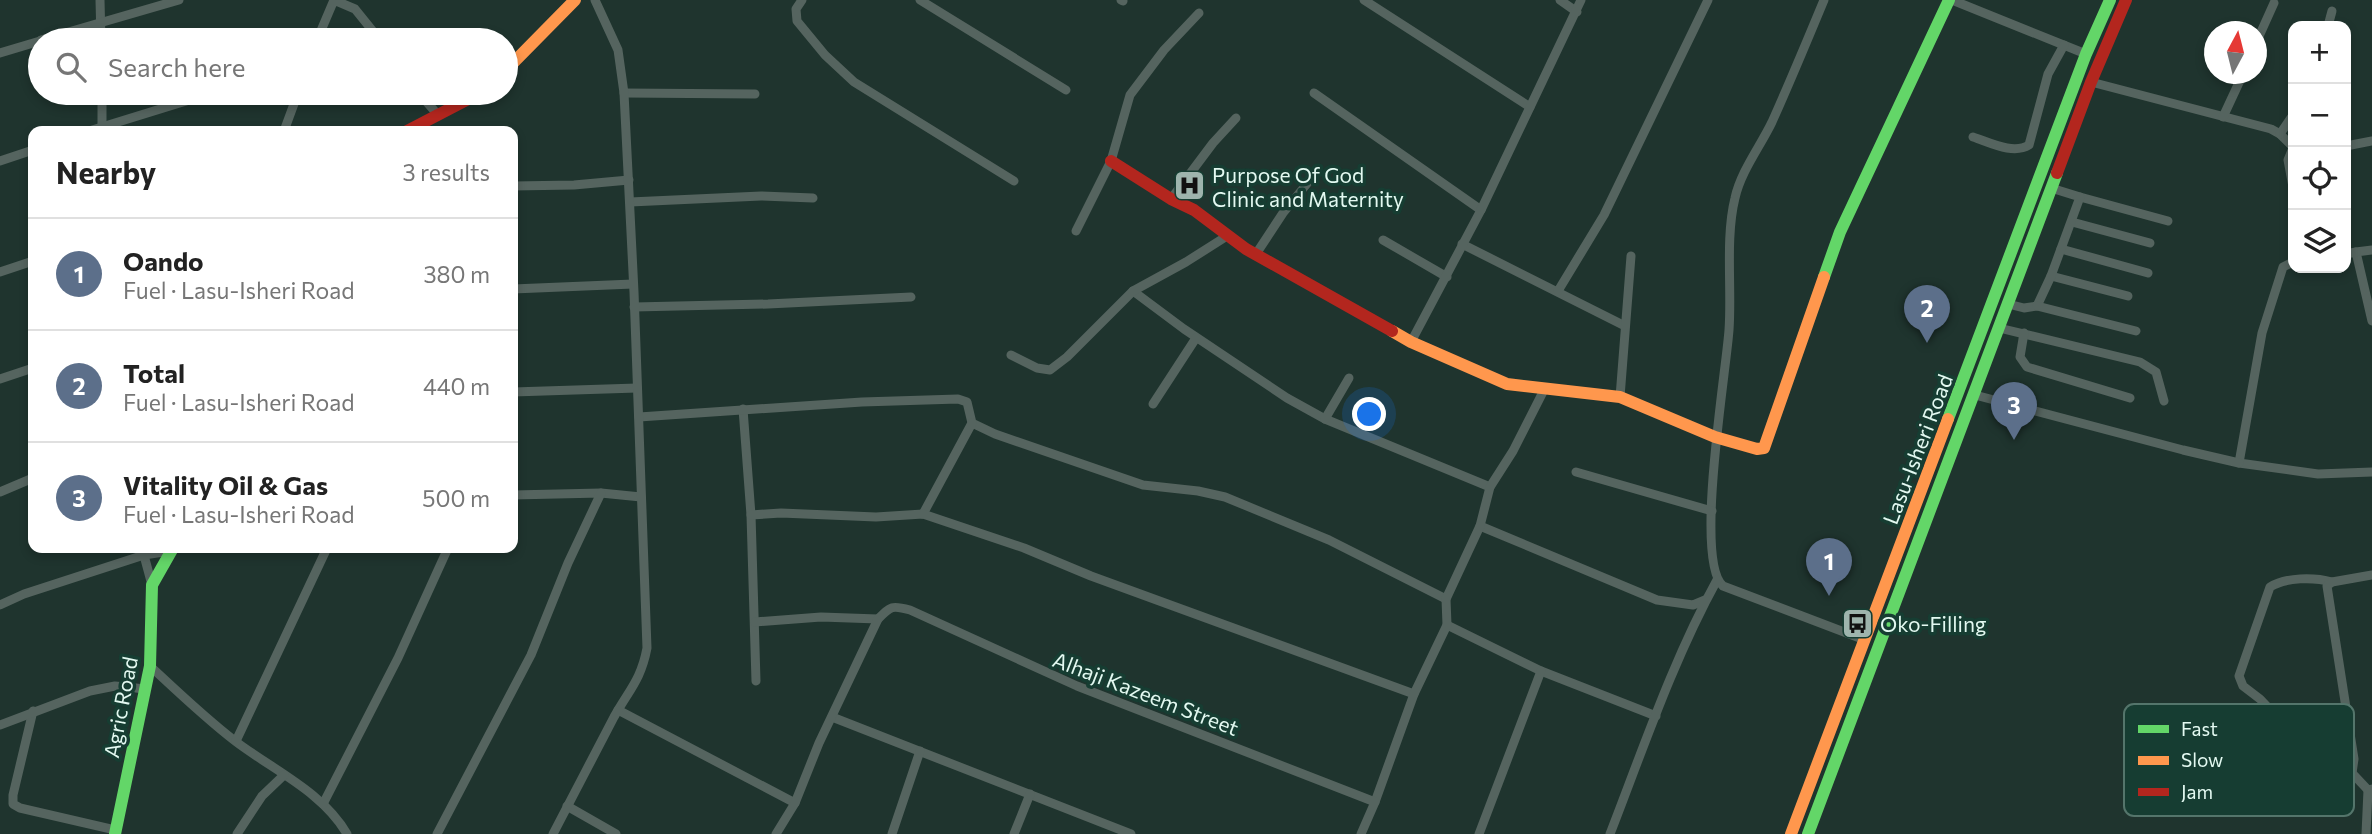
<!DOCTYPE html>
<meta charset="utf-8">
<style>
:root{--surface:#fff;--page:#f6f6f6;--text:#222;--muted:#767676;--line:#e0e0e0;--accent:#5a6461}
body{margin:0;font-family:Commissioner,sans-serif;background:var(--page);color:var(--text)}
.controls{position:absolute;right:21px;top:21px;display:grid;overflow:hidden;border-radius:14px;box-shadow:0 4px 10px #0003}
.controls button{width:63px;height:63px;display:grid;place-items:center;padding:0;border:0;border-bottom:2px solid var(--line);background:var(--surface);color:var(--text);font:35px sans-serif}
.compass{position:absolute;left:2204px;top:21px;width:63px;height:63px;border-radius:50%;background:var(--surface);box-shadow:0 4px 10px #0003;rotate:7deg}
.you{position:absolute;left:1370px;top:415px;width:24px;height:24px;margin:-18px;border:5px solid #fff;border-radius:50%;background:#1a73e8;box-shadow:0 0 0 10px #1a73e833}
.badge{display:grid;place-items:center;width:46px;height:46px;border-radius:50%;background:var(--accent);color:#fff;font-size:23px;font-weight:700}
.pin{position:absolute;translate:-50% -58px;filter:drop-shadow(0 2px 4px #0008)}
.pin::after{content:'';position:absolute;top:37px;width:24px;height:21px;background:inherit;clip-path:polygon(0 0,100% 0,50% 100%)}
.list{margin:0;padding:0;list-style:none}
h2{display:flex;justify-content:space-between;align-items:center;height:91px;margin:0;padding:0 28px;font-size:30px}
h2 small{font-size:23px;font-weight:400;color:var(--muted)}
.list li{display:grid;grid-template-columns:46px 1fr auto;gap:21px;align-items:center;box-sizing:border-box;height:112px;padding:0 28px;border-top:2px solid var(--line)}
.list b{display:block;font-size:26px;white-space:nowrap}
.list p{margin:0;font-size:23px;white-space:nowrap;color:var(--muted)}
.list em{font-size:23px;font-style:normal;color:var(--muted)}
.icon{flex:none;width:38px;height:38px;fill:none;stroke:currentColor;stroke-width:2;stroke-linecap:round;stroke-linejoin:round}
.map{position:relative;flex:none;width:2372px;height:834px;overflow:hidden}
.search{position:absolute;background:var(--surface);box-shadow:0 4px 10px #0003;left:28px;top:28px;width:490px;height:77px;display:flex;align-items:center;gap:18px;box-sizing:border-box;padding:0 24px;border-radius:38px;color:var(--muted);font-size:26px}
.panel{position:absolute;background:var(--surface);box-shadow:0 4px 10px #0003;left:28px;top:126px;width:490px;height:427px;border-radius:14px}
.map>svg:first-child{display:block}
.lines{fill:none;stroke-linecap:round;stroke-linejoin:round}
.street{stroke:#55645f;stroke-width:9}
.fast{stroke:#63d668;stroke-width:12}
.slow{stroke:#ff974d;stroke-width:12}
.jam{stroke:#b3261e;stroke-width:12}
.labels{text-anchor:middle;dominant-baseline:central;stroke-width:7;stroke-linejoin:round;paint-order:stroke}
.poi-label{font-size:21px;fill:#e3f9f1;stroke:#163d32;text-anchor:start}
.street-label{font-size:21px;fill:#e3f9f1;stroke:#163d32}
.key{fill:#163d32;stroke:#54756b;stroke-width:2}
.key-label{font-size:19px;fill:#e3f9f1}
</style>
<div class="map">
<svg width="2372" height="834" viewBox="0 0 2372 834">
<rect width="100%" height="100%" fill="#1f342e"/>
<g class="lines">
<g class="street">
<path d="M100 0 101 40"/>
<path d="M802 0 796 9 797 21 825 55 854 82 1014 181"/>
<path d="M920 0 1066 90"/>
<path d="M1121 0 1123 1"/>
<path d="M1364 0 1530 107"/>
<path d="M1560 0 1577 12"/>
<path d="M1824 0C1807 41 1790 82 1772 122 1760 147 1741 171 1735 198 1725 238 1732 289 1729 330 1726 373 1694 561 1723 586L1865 640"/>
<path d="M1952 0 2086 54"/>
<path d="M2328 26 2332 11"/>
<path d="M41 40 179 0"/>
<path d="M317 40 334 0 355 9 380 40"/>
<path d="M2256 43 2274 3"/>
<path d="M0 53 40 41"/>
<path d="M2091 82 2271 129 2280 134 2293 147"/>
<path d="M102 93V130"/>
<path d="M419 93 438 115"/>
<path d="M624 93 755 94"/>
<path d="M1314 93 1481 210"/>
<path d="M2223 117 2243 74"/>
<path d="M89 131 212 93"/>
<path d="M284 131 298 93"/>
<path d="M2280 134 2293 115"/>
<path d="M1973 137C1989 142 2013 155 2029 145L2048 74 2064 45"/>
<path d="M2346 146 2372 141"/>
<path d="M2293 148 2288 160 2293 187"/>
<path d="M0 161 33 150"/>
<path d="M513 186 574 185 629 180"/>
<path d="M2080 197 2168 221"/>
<path d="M1171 199 1213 143 1236 118"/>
<path d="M630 202 761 196 813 198"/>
<path d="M2072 222 2150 243"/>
<path d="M1076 231 1111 161 1130 95 1164 50 1199 13"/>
<path d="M1383 240 1447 277"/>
<path d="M1462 244 1625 326"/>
<path d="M2061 249 2148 273"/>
<path d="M2372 250 2356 252 2372 321"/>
<path d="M1256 254 1283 213 1310 180"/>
<path d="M2346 254 2356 252"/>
<path d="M2293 262 2283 267 2262 333 2239 463 2318 474 2372 472"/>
<path d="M0 272 33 261"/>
<path d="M2051 276 2128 296"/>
<path d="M513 289 633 284"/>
<path d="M1133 291 1184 329 1287 398 1325 419 1490 487"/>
<path d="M1558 291 1604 215 1708 0"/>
<path d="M2008 304 2024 308 2037 306 2051 276 2080 197 2051 188"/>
<path d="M2037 306 2136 331"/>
<path d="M634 307 768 304 911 297"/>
<path d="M1999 328 2140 362 2156 372 2164 401"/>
<path d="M2024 333 2020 357 2027 367 2130 398"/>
<path d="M1411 342 1481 210 1581 0"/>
<path d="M1011 355 1037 368 1050 370 1067 357 1133 291 1186 262 1227 236"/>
<path d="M0 379 33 368"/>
<path d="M513 392 637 388"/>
<path d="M1975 395 2183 450 2239 463"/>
<path d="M1620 397 1631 256"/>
<path d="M1153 404 1196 338"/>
<path d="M743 409 751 515 756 681"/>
<path d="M639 417 862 402 958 399 967 402 972 423 995 434 1143 485 1198 491 1225 497 1329 540 1446 599"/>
<path d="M1325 419 1349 378"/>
<path d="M1576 472 1712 511"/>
<path d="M0 492 33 478"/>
<path d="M513 495 601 493 641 497"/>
<path d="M923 514 972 423"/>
<path d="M751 515 781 513 876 517 923 514 1024 548 1091 576 1414 694"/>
<path d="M1480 526 1657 600 1693 605 1705 600"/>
<path d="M142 548 152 585"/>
<path d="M2332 582C2314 577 2286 577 2270 587L2239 676 2243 686 2260 699 2310 752 2319 759 2352 773 2368 790 2372 789"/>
<path d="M0 605 24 594 144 555 170 551"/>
<path d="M755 622 821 617 878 619"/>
<path d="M1447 625 1541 671 1656 716"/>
<path d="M150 666C178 692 205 718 235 741 273 770 323 792 347 834"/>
<path d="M618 710 795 803"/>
<path d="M33 711 13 795V804L20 808 115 830"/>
<path d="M832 717 1131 834"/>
<path d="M0 725 90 691 115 686 146 689"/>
<path d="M236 741 327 548"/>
<path d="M2352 773 2354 759 2327 586 2332 582 2372 575"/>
<path d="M1375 802 1414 694 1447 625 1446 599 1480 526 1490 487 1513 451 1545 388"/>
<path d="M323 804 398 658 448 548"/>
<path d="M567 806 616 834"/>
<path d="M237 834 262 796 284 775"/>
<path d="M437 834 531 655 568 563 601 493"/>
<path d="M553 834C573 795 594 756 614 717 629 690 641 680 647 648L634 292 624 93 618 50 595 0"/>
<path d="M776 834 795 803 819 743 878 619C891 606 892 605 910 610L1077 686 1375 802 1361 834"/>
<path d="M892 834 920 751"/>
<path d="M1014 834 1030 794"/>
<path d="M1479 834 1541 671"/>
<path d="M1610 834C1643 749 1673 660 1717 580"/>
<path d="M2366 834 2368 790"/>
</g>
<g class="fast">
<path d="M1824 277 1840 232 1949 0"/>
<path d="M1948 419 2086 54 2110 0"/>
<path d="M115 834 150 666 152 585 173 548"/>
<path d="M1808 834 2057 173"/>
</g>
<g class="slow">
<path d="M506 70 575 0"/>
<path d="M1392 331 1411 342 1507 384 1620 397 1715 437 1757 449 1764 448 1824 277"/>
<path d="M1791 834 1948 419"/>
</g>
<g class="jam">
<path d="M407 131 480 93"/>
<path d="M1111 161 1171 199 1194 210 1246 249 1392 331"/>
<path d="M2057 173 2091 82 2126 0"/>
</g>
</g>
<defs>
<symbol id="hospital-square" viewBox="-11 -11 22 22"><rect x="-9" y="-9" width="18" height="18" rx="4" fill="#9eb4ad" stroke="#163d32"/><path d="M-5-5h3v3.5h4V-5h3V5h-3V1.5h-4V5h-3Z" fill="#111"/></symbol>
<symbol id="bus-square" viewBox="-11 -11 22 22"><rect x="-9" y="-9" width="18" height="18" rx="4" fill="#9eb4ad" stroke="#163d32"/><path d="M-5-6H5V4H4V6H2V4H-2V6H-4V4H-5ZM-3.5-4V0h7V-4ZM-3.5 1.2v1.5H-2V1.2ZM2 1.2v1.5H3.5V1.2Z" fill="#111"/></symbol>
</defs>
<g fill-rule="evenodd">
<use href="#hospital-square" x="1172" y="168" width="35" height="35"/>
<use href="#bus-square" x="1840" y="606" width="35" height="35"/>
</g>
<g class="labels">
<g class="poi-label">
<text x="1212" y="174">Purpose Of God<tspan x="1212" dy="24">Clinic and Maternity</tspan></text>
<text x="1880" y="623">Oko-Filling</text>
</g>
<g class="street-label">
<text transform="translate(1917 449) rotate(-69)">Lasu-Isheri Road</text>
<text transform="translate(1146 693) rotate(21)">Alhaji Kazeem Street</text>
<text transform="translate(120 707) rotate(-79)">Agric Road</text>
</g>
</g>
<rect x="2124" y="704" width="230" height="112" rx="10" class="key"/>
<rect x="2138" y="725" width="31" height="8" fill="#63d668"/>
<rect x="2138" y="756" width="31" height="9" fill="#ff974d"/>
<rect x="2138" y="788" width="31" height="8" fill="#b3261e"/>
<g class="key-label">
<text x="2181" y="736">Fast</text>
<text x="2181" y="767">Slow</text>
<text x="2181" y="799">Jam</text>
</g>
</svg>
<div class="controls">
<button>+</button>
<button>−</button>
<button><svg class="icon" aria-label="locate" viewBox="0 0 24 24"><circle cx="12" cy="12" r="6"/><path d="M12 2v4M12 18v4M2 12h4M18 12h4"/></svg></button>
<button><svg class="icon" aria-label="layers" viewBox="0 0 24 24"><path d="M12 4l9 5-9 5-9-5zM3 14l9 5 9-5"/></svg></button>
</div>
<svg class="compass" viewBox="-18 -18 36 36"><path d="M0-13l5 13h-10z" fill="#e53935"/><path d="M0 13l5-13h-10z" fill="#767676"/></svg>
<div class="you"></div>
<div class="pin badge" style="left:1829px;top:596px;background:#5c6f8a">1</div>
<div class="pin badge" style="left:1927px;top:343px;background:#5c6f8a">2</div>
<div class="pin badge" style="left:2014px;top:440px;background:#5c6f8a">3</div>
<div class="search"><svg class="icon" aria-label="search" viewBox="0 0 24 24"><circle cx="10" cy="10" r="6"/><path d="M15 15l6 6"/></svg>Search here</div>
<section class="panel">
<h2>Nearby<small>3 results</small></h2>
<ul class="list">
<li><span class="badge" style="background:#5c6f8a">1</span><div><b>Oando</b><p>Fuel · Lasu-Isheri Road</p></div><em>380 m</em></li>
<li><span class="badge" style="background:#5c6f8a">2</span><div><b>Total</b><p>Fuel · Lasu-Isheri Road</p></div><em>440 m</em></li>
<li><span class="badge" style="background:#5c6f8a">3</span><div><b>Vitality Oil &amp; Gas</b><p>Fuel · Lasu-Isheri Road</p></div><em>500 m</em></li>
</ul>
</section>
</div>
